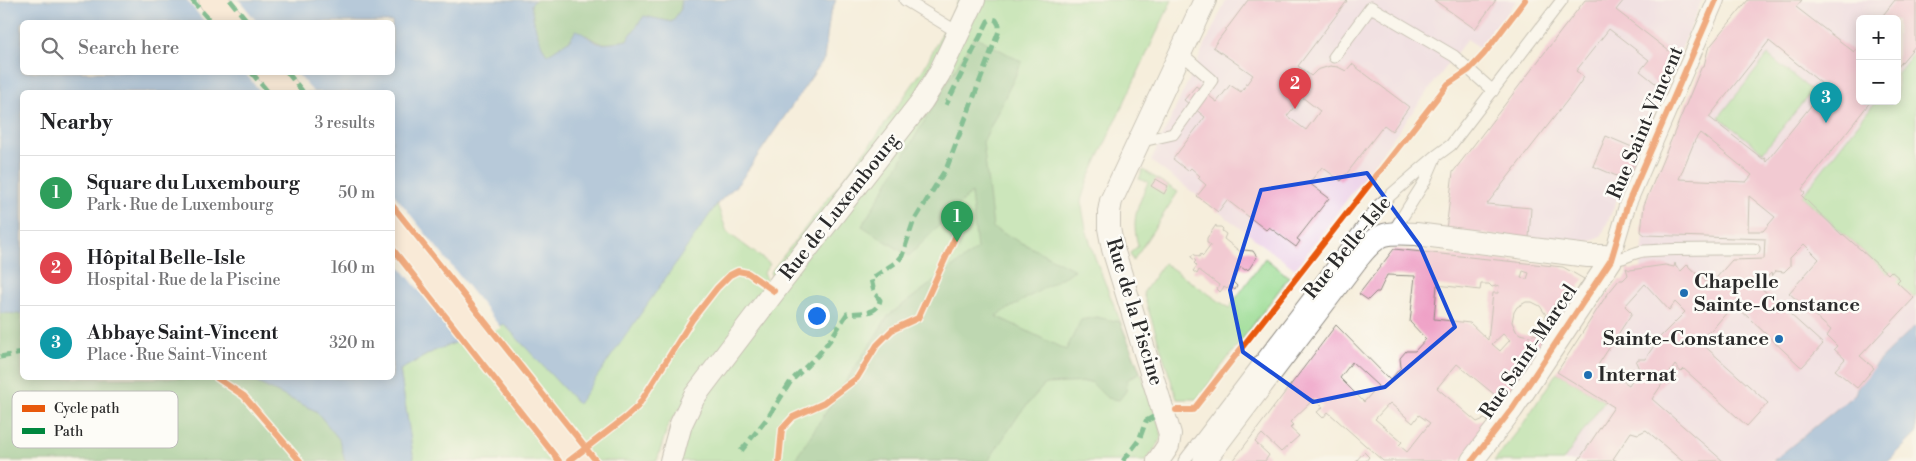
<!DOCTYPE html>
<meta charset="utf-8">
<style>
:root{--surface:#fff;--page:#f6f6f6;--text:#202124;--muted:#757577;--line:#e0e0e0;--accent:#b45309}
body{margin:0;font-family:"Libre Bodoni",serif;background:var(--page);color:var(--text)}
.controls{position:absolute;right:15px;top:15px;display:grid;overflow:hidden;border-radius:8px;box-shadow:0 2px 12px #0003}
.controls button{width:45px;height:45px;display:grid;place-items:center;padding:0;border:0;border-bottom:1px solid var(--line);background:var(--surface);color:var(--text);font:25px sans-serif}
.you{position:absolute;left:816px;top:315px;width:18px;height:18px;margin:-12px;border:4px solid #fff;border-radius:50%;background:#1a73e8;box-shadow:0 0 0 8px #1a73e833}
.badge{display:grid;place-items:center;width:32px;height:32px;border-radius:50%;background:var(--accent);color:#fff;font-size:16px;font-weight:700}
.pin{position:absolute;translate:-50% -41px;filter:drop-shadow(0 1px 2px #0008)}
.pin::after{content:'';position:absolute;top:26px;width:18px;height:15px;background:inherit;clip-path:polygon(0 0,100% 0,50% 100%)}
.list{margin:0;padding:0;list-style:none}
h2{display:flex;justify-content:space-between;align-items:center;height:65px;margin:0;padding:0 20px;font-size:21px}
h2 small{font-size:16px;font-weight:400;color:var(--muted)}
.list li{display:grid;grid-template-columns:32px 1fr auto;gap:15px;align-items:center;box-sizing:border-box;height:75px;padding:0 20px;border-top:1px solid var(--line)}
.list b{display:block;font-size:19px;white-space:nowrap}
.list p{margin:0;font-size:16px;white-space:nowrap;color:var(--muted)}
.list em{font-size:16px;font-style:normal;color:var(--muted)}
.icon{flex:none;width:28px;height:28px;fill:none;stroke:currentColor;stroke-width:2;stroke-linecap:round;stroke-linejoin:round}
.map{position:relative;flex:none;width:1916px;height:461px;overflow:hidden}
.search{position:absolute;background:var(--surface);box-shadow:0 2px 12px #0003;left:20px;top:20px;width:375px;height:55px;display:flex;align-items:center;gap:12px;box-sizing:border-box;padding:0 18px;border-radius:8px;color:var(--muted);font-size:19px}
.panel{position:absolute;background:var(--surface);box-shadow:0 2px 12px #0003;left:20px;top:90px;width:375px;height:290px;border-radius:8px}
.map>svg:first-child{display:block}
.built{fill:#ecd1e9;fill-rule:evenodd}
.green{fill:#99db92;stroke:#62835e}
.forest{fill:#7abb7c;stroke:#527354}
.water{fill:#6a9cd5;stroke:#4a6480;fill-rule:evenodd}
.pier{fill:#f6eedc}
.building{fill:#ee9ec5;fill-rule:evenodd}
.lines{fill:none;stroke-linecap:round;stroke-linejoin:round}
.service-casing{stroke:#908c84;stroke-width:13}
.pedestrian-casing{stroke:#908c84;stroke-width:18}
.minor-casing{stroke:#908c84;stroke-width:24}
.secondary-casing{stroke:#908c84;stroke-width:29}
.service{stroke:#fff;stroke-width:11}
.pedestrian{stroke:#fff;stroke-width:16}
.minor{stroke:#fff;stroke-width:22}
.secondary{stroke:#fde4d0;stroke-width:28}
.quiet{stroke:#00873e;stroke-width:5;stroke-dasharray:10 5;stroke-linecap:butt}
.cycleway-casing{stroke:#fdfcf7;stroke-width:9}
.cycleway{stroke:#e8590c;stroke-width:6}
.marked{fill:none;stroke:#1d4ed8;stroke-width:4;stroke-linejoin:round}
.poi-dot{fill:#1f6fb2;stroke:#fdfcf7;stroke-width:2}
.labels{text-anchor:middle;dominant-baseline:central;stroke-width:5;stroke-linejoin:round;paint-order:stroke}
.street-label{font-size:20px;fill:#2b2b2b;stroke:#fdfcf7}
.poi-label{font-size:20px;font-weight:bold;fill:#2b2b2b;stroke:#fdfcf7;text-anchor:start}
.key{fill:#fdfcf7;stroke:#bebdba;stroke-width:1}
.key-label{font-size:14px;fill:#2b2b2b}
</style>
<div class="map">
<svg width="1916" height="461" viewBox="0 0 1916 461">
<rect width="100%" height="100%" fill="#fdfcf7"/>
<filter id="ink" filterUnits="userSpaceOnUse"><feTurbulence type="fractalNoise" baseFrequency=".02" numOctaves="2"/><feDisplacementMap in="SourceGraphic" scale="10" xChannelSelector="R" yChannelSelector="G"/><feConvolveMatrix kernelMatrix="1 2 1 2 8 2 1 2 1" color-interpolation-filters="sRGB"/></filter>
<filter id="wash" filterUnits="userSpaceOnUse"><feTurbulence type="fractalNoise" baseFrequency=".0096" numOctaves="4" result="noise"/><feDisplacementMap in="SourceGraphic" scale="20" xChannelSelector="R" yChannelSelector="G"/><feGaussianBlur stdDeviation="1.12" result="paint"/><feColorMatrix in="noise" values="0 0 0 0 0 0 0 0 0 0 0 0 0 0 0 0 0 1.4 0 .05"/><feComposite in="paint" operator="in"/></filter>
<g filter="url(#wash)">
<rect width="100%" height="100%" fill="#f6eedc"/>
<g class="built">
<path d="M1226 0H1517L1480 48 1467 39 1295 269 1151 161Z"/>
<path d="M1585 0H1702L1602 235 1592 241 1563 242 1446 230 1453 172Z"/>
<path d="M1748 0H1912L1916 17V325L1874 368 1855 394 1773 461H1494L1521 427 1606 296 1621 280H1623L1630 270 1641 269 1644 235 1641 232 1644 205 1702 66H1704L1708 49ZM1860 19H1897V101H1860Z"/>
</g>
<g class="green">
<path d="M959 0H1172L1087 182 1081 201 1086 229 1094 255 1153 404 1162 436 1156 447 1146 461H672L674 448 779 285 770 273 875 138 924 68Z"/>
<path d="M1916 50V296L1914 298 1802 196 1876 101H1897V74Z"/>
<path d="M1768 55 1812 91 1763 152 1719 117Z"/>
<path d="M1143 170 1178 192 1133 261 1130 253 1138 246C1131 217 1137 209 1148 182L1139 179Z"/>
<path d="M717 204 727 232 770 264 763 274 771 286 668 425 657 461H414L400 370 434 351 680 255Z"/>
<path d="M1265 258 1289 277 1197 399H1177L1143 293 1164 263 1229 308Z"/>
<path d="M1557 372 1604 401 1563 461H1494L1521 427Z"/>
</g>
<g class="forest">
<path d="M535 0H681V9L672 22 644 16 627 40C610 43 601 47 587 35L570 40 547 55C538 39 533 22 531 4Z"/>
<path d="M975 36 1022 62 983 142 993 228 1075 270 996 316 1066 350 1081 320 1096 317 1120 322 1140 372 1127 380 1126 391 1119 400 1107 398 1091 382 1045 384 1020 413 988 461H794L889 315 977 249 971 193 909 256 862 226Z"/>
<path d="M0 313 22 314V378H247L316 411 339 439 345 461H0Z"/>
</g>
<g class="water">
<path d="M11 0H535L531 4C533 22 538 39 547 55L570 40 576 30C583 33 593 41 598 43 607 45 618 42 627 40L644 16 672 22 681 9V0H836L830 15 824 59 739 183 717 204 578 404 504 324 434 351 400 370 414 461H345L339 439 316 411 247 378H392V92H22V314L0 313V2ZM22 22H392V72H22Z"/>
<path d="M1916 325V434L1889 461H1773L1855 394C1860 375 1901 340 1916 325Z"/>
</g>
<g class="pier">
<path d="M187 0H239L257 22H205Z"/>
<path d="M245 73H297L313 92H261Z"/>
<path d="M393 193 501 328 462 343 392 257Z"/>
</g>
<g id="blocks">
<g class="building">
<path d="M1248 0H1346L1347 1 1298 66 1311 76 1317 70 1330 66 1338 67 1346 71 1352 64 1409 107 1392 131 1384 125 1341 181 1322 167 1309 183 1329 198 1297 239 1300 241 1296 247 1269 227 1266 230 1227 200 1218 212 1197 196 1206 185 1198 178 1200 176 1191 168 1188 171 1173 159 1205 117 1184 100 1196 86 1217 102 1230 85 1241 92 1253 75 1213 47ZM1302 97 1320 111 1306 130 1287 116Z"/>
<path d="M1434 0H1496L1475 29Z"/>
<path d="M1585 0H1624L1616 10 1678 58 1664 90 1640 71 1649 60 1609 29 1576 71 1584 77 1573 93 1487 204 1531 208 1529 238 1446 230 1453 172Z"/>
<path d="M1748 0H1802L1796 7 1854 52 1860 44V101H1871L1802 189 1805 193 1802 196 1842 235 1843 234 1888 274 1891 271 1900 279 1897 282 1914 298 1860 356 1874 368 1857 388 1835 370 1845 359 1834 349 1837 346 1827 336 1831 330 1789 293 1819 259 1804 244 1790 258V266L1784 272 1776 271 1772 276 1771 273 1759 286 1823 344 1803 366 1802 367 1800 366 1734 304 1711 331 1710 330 1699 341 1768 403 1747 426 1684 369 1681 372 1675 365 1652 399 1723 461H1682L1646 430 1638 434 1631 432 1613 459 1617 461H1578L1614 407 1557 372 1606 296 1619 280H1623L1628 275 1626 268 1630 270 1665 265 1674 267 1675 263 1676 267 1681 271 1688 264 1689 267 1698 275 1699 274 1709 286 1732 260 1764 259 1765 239 1645 235 1641 232 1644 205 1702 66H1704L1708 49ZM1769 41 1826 87 1766 162 1765 160 1766 158 1763 159 1709 117ZM1700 133 1752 175 1746 182 1679 179 1695 140ZM1749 196 1775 217 1763 231H1748ZM1645 284 1669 310 1675 302 1685 312 1660 337 1645 359H1638L1636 362 1639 369 1629 385 1598 365 1632 313 1625 306Z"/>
<path d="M1895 0H1916V45L1897 68V19H1880Z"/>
<path d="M1606 136 1639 150 1626 180 1593 166Z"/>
<path d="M1156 179 1168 186 1164 194 1151 186Z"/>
<path d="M1216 225V227H1221L1223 229 1222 231 1226 234 1224 239 1242 253 1244 250 1253 251 1257 257 1249 269 1245 270 1241 267 1234 278 1233 282 1237 286 1235 290 1230 286 1227 289 1224 287 1220 292 1217 289 1219 285 1199 270 1197 274 1193 271 1197 266 1194 263 1196 261 1191 257 1193 254 1199 257 1201 254 1203 256 1211 245 1207 243V238Z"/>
<path d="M1394 249 1563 267 1584 279 1558 320 1554 321 1542 341 1543 345 1499 411 1494 403 1495 395 1457 364 1437 388 1477 422 1484 419 1491 422 1460 461H1383L1328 412 1323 418 1317 412 1323 407 1314 399 1290 422 1293 425 1290 428 1299 436 1281 452 1262 434 1255 442 1269 455 1265 461H1233L1336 325 1390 380 1401 367 1400 358 1406 351H1415L1426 339 1410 322 1415 276 1387 275 1379 292H1376L1368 300 1359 294ZM1523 271 1529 273 1527 279 1521 278ZM1481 284H1489L1492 287 1499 285 1498 293H1493L1488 340 1470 323 1434 319 1437 285 1480 290ZM1526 302H1532L1540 306 1546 315 1545 325 1543 330 1539 333 1530 336 1520 334 1516 331 1512 322 1514 312 1517 307ZM1503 334 1510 340 1500 351 1492 344ZM1352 362 1378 386 1364 402 1340 378ZM1390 403 1413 423 1419 415 1430 423 1407 452 1399 445 1402 442 1375 419Z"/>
<path d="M1364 452 1369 457 1366 461H1356Z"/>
</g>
</g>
</g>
<g filter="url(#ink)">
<use href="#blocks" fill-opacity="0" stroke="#908c84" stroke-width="1"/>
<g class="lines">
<defs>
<g id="service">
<path d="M905 0 959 33"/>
<path d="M1334 57 1371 7 1454 56 1493 91"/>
<path d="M1138 142 1173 134 1212 80 1181 53"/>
<path d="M1393 232 1425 181 1434 160"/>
<path d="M1611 260C1625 260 1632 252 1644 251 1681 248 1718 249 1754 249"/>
<path d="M1184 461 1379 205 1436 156 1451 145 1562 0"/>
</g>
<path id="pedestrian" d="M1611 260 1628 203 1716 0"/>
<g id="minor">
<path d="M671 461 681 424 694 397 782 281 922 101 939 74 974 0"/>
<path d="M1158 461 1168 446 1170 434 1113 249 1109 228V212L1111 201 1205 0"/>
<path d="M1204 461 1358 258C1379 232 1384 232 1416 234L1588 256H1605L1611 260 1512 409 1472 461"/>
</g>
<g id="secondary">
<path d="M213 0 231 22"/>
<path d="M271 72 287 92"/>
<path d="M392 225 581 461"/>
</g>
</defs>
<use href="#service" class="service-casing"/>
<use href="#pedestrian" class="pedestrian-casing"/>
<use href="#minor" class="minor-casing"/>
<use href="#secondary" class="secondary-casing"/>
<use href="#service" class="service"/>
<use href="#pedestrian" class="pedestrian"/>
<use href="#minor" class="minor"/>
<use href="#secondary" class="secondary"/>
<g class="quiet">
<path d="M192 0 211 22"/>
<path d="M230 0 248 22"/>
<path d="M251 72 268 92"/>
<path d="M287 72 303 92"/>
<path d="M0 357 22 353"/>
<path d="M741 451 769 416 791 381 818 355 830 340 847 314C859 312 877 316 880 300L874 292 871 279 898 261 902 256 913 223 947 167 999 31V25L996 20 992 19 988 21 946 105"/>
<path d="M1123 461 1139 440 1146 421 1157 415"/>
</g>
<defs>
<g id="cycleway">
<path d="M392 205 596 461"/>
<path d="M392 248 559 461"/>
<path d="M217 378 244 396 300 461"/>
<path d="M1176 410H1193L1448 84 1469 70 1484 54 1525 0"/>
<path d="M569 461 625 418 638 406 692 320 717 288 730 275 738 271 748 273 774 291"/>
<path d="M779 461 782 429 793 417 824 403 857 378 877 345 892 330 918 318 958 231"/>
<path d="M1472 461 1512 409 1611 260 1628 203 1716 0"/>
</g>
</defs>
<use href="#cycleway" class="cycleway-casing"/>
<use href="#cycleway" class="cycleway"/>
</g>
</g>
<path d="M0 0H1916V461H0ZM1367 173 1420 246 1455 327 1385 387 1313 402 1243 352 1230 290 1261 190Z" fill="#f6eedc" fill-opacity=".55" fill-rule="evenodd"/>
<path class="marked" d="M1367 173 1420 246 1455 327 1385 387 1313 402 1243 352 1230 290 1261 190Z"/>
<g class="poi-dot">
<circle cx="1684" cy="293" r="5"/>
<circle cx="1779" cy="339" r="5"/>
<circle cx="1588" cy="375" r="5"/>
</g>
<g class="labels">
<g class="street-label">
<text transform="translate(1646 123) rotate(-67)">Rue Saint-Vincent</text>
<text transform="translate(840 207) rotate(-52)">Rue de Luxembourg</text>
<text transform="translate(1348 248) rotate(-51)">Rue Belle-Isle</text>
<text transform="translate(1134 312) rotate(73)">Rue de la Piscine</text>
<text transform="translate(1529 352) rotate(-56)">Rue Saint-Marcel</text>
</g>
<g class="poi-label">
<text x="1694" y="282">Chapelle<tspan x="1694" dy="23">Sainte-Constance</tspan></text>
<text x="1769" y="339" text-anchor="end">Sainte-Constance</text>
<text x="1598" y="375">Internat</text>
</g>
</g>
<rect x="12" y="391" width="166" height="57" rx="8" class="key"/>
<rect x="22" y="405" width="23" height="7" fill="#e8590c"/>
<rect x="22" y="428" width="23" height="6" fill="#00873e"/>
<g class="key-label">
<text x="54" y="413">Cycle path</text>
<text x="54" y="436">Path</text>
</g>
</svg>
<div class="controls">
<button>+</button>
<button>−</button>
</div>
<div class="you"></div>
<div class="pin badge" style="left:957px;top:242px;background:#2e9e5b">1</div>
<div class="pin badge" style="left:1295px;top:109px;background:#e0444e">2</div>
<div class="pin badge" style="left:1826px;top:123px;background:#0f9aa8">3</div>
<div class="search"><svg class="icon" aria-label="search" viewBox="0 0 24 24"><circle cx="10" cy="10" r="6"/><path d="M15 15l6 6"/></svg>Search here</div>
<section class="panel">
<h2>Nearby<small>3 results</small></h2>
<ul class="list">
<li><span class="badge" style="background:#2e9e5b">1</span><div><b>Square du Luxembourg</b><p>Park · Rue de Luxembourg</p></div><em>50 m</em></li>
<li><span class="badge" style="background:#e0444e">2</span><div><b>Hôpital Belle-Isle</b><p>Hospital · Rue de la Piscine</p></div><em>160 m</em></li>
<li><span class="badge" style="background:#0f9aa8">3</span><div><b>Abbaye Saint-Vincent</b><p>Place · Rue Saint-Vincent</p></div><em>320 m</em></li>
</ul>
</section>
</div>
